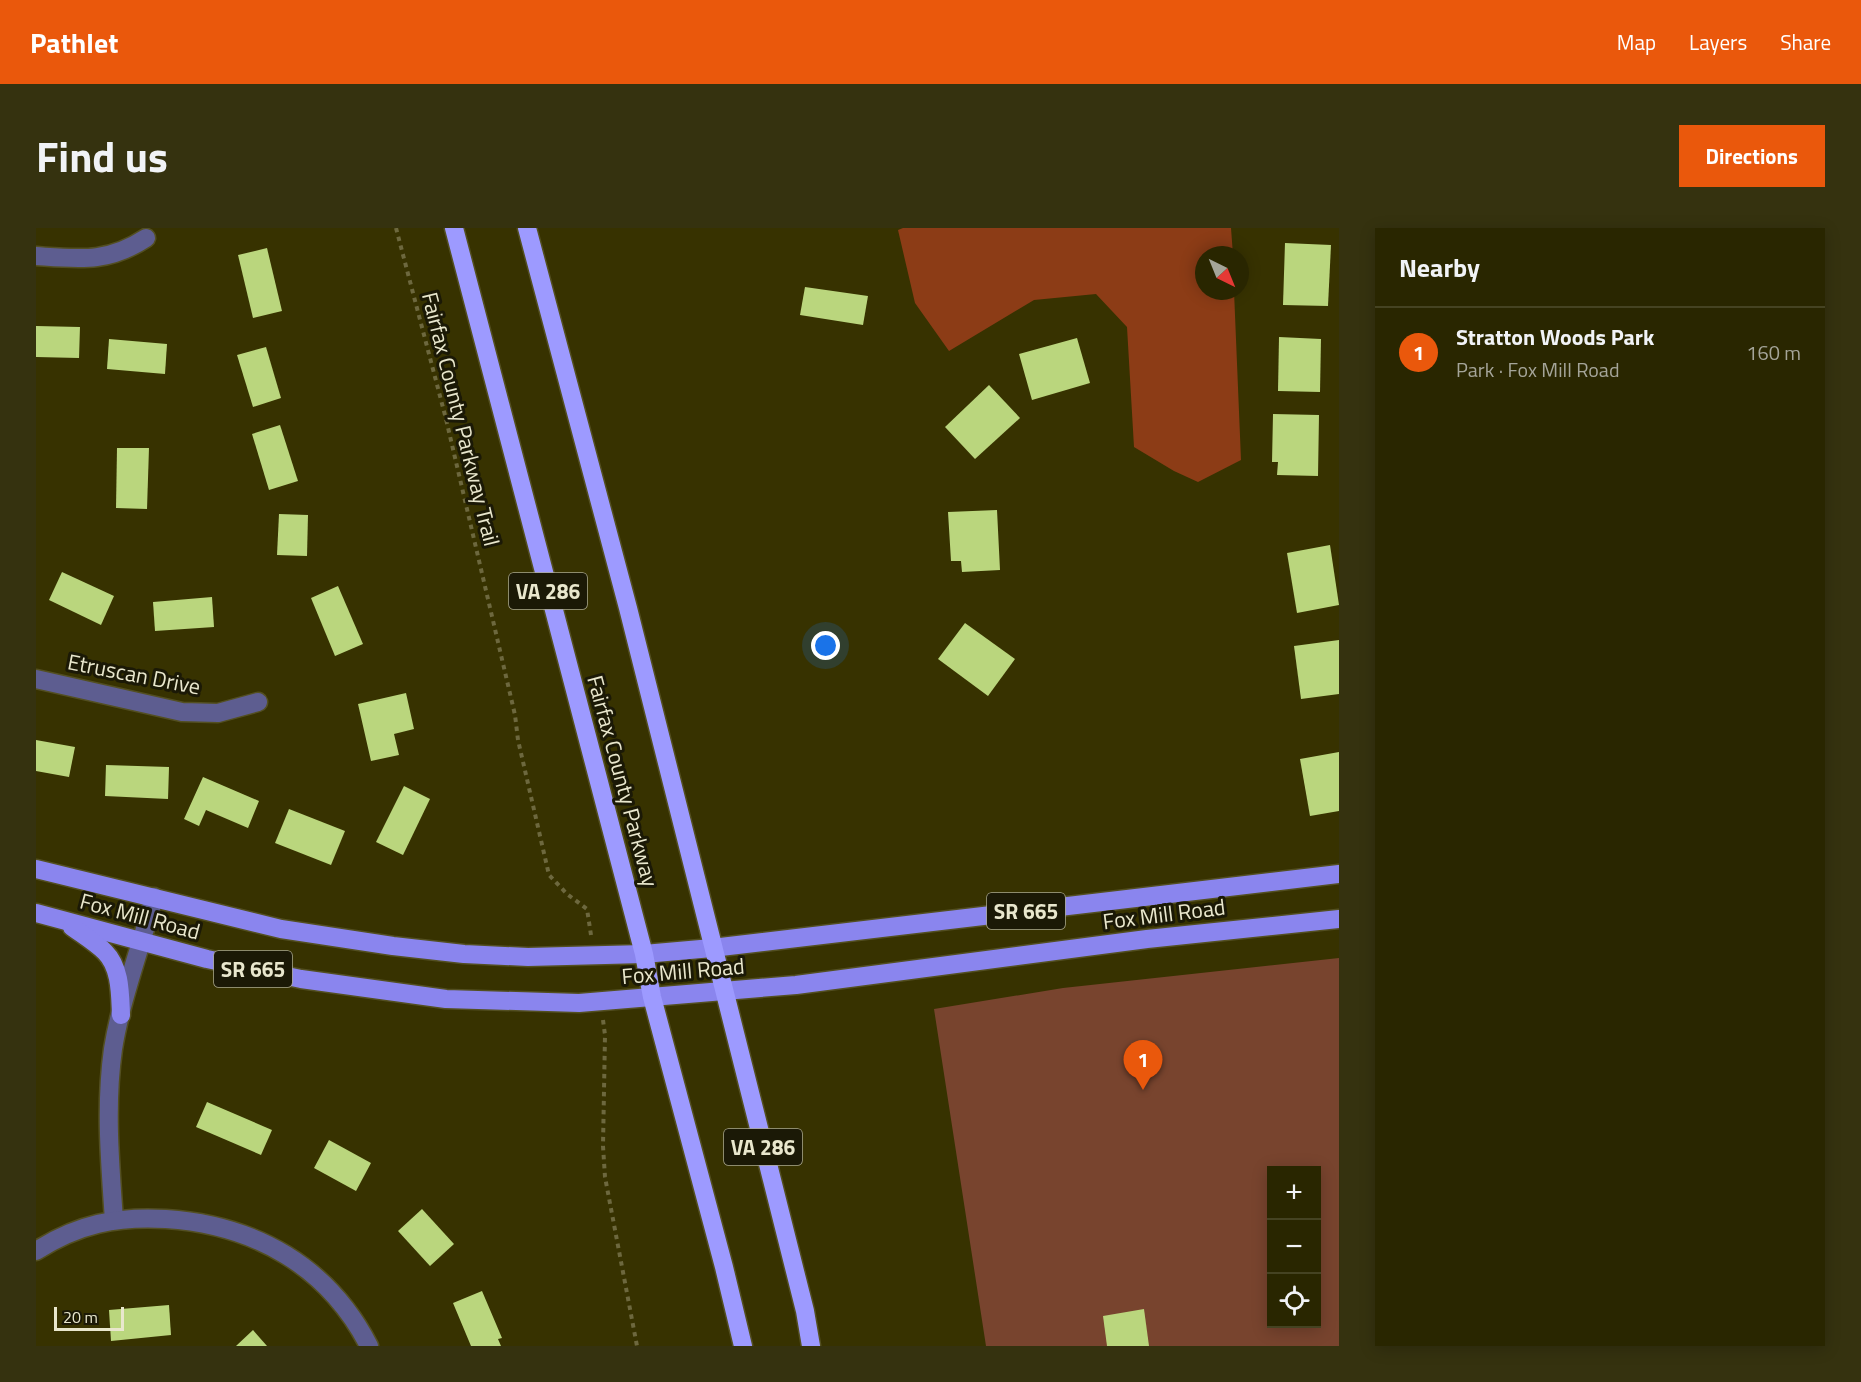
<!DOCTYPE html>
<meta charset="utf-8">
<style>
:root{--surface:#292600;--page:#35320f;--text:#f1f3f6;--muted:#a5a599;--line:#454322;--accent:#ea580c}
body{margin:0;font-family:"Titillium Web",sans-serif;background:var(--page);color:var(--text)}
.controls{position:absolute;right:18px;bottom:18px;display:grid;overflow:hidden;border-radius:0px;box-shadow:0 3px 15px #0003}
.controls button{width:54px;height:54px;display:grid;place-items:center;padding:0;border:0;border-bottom:2px solid var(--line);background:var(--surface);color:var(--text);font:30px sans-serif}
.compass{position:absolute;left:1159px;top:18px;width:54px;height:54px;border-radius:50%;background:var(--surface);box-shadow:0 3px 15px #0003;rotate:137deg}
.scale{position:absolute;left:18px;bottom:15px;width:70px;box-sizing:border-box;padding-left:6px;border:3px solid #e9e7cd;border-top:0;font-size:16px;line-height:21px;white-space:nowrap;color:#e9e7cd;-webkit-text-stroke:4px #1b1906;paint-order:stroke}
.you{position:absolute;left:790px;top:418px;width:21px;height:21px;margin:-15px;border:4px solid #fff;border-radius:50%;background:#1a73e8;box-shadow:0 0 0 9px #1a73e833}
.badge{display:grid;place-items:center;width:39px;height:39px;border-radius:50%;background:var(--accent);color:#fff;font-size:20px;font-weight:700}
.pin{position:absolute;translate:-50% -50px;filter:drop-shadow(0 2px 3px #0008)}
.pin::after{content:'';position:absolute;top:32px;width:21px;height:18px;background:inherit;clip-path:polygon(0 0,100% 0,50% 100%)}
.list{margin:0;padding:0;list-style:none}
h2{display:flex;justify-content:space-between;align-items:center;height:78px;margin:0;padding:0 24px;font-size:26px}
h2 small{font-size:20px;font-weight:400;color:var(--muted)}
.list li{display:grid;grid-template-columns:39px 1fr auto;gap:18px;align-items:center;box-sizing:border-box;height:90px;padding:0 24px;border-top:2px solid var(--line)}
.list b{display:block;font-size:22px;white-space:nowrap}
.list p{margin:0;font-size:20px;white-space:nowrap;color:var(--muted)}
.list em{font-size:20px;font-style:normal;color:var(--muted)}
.icon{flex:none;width:33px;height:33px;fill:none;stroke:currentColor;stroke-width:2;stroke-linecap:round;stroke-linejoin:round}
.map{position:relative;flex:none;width:1303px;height:1118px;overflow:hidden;border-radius:0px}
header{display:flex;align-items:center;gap:36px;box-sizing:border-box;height:84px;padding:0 30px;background:var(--accent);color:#fff}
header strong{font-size:28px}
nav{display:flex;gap:33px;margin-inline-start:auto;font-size:21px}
.intro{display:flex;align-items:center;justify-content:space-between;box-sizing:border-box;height:144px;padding:0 36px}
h1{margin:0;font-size:42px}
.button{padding:15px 27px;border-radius:0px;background:var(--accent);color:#fff;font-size:21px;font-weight:700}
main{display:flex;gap:36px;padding:0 36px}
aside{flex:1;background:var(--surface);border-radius:0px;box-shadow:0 3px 15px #0003}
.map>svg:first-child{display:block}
.green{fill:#78442e;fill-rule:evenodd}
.forest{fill:#8c3c16}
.building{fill:#bad67d}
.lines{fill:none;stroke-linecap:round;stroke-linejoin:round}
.street-casing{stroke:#534f21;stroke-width:21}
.primary-casing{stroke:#534f21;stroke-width:21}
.highway-casing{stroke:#534f21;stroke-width:21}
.path{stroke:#6d683e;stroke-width:4;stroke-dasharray:4.5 4.5;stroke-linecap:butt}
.street{stroke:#5d5d90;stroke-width:18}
.primary{stroke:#8a85ee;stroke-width:18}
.highway{stroke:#9d9aff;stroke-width:18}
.labels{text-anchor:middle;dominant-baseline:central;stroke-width:6;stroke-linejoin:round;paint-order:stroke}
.shield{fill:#1b1906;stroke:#aba991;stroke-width:1.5}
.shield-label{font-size:21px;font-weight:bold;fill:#e9e7cd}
.street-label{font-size:22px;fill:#e9e7cd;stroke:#1b1906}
</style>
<header>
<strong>Pathlet</strong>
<nav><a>Map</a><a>Layers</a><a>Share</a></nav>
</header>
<div class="intro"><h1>Find us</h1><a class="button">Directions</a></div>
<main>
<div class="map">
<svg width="1303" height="1118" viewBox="0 0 1303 1118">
<rect width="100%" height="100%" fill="#373200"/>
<path class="green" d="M1303 730V1118H950L898 781 1027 760ZM1236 942H1280V1096H1236Z"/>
<path class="forest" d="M867 0H1195L1197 27H1168V63H1198L1205 232 1162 254 1138 243 1098 219 1091 99 1060 66 998 72 913 123 879 75 862 2Z"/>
<g class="building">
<path d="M1249 15 1295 17 1292 78 1247 77Z"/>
<path d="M231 20 246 83 217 90 202 27Z"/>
<path d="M769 59 832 68 827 97 764 87Z"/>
<path d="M0 98 44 99 43 130 0 129Z"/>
<path d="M1243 109 1285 111 1284 164 1242 163Z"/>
<path d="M1041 110 1054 155 996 172 983 126Z"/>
<path d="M73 111 131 116 129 146 71 141Z"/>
<path d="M230 119 245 170 217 179 201 127Z"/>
<path d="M953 157 984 190 939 231 909 199Z"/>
<path d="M1237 186 1283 187 1282 248 1241 247 1242 234H1236Z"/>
<path d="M244 197 262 253 233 262 216 206Z"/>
<path d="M81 220H113L111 281 80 280Z"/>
<path d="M961 282 964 342 926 344 925 333H915L912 284Z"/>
<path d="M243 286 272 287 271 328 241 327Z"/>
<path d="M1294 317 1303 377 1261 385 1251 325Z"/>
<path d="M26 344 78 368 65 397 13 372Z"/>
<path d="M302 358 327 416 299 428 275 370Z"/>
<path d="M176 369 178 399 119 403 117 374Z"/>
<path d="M929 395 979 431 952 468 902 431Z"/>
<path d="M1303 412V466L1265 471 1258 418Z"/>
<path d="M370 465 378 501 358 506 363 527 335 533 322 476Z"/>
<path d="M0 512 39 519 33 549 0 543Z"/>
<path d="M1303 524V583L1274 588 1264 531Z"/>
<path d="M70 537 133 539 132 571 69 568Z"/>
<path d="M167 549 223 573 212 600 170 582 163 598 148 591Z"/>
<path d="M368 558 394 571 367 627 340 614Z"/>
<path d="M253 581 309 603 295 637 239 615Z"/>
<path d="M171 874 236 902 225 927 160 899Z"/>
<path d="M293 912 335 935 320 963 278 940Z"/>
<path d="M386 981 418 1016 394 1038 362 1003Z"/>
<path d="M446 1063 466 1110 462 1111 465 1118H435L417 1075Z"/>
<path d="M133 1077 135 1107 75 1113 73 1082Z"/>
<path d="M1108 1081 1113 1118H1071L1067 1088Z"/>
<path d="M217 1102 231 1118H200Z"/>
</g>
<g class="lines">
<defs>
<g id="street">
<path d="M0 28C44 31 72 35 110 10"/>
<path d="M0 451 146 484 182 485 222 474"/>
<path d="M78 992C74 935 69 878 77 821 85 771 105 719 118 669"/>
<path d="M0 1023C42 996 81 988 130 991 219 997 292 1038 333 1118"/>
</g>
<g id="primary">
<path d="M0 641 245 701 357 718 428 726 492 729 608 726 676 720 1303 646"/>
<path d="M0 685 171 731 265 751 410 771 543 775 760 757 1111 711 1303 691"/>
<path d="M36 699C47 707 60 715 69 724 85 740 84 767 85 787"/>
</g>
<g id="highway">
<path d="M418 0 608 726 616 769 688 1039 707 1118"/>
<path d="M491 0 592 380 769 1083 775 1118"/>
</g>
</defs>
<use href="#street" class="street-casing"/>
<use href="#primary" class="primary-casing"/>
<use href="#highway" class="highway-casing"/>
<g class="path">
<path d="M360 0 410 191 479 487 482 512 513 647 531 666 551 681 555 707"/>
<path d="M567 792 569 807 567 918 569 949 601 1118"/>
</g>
<use href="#street" class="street"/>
<use href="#primary" class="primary"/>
<use href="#highway" class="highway"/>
</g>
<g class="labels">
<g class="shield">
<rect x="473" y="345" width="78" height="36" rx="4.5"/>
<rect x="951" y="665" width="78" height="36" rx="4.5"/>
<rect x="178" y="723" width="78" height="36" rx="4.5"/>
<rect x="688" y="901" width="78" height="36" rx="4.5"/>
</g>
<g class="shield-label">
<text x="512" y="363">VA 286</text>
<text x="990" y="683">SR 665</text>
<text x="217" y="741">SR 665</text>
<text x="727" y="919">VA 286</text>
</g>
<g class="street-label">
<text transform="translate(425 191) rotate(76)">Fairfax County Parkway Trail</text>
<text transform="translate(98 446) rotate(11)">Etruscan Drive</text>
<text transform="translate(587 553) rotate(75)">Fairfax County Parkway</text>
<text transform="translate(1128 686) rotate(-7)">Fox Mill Road</text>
<text transform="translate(104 688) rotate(15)">Fox Mill Road</text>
<text transform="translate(647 743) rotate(-5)">Fox Mill Road</text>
</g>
</g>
</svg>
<div class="controls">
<button>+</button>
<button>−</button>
<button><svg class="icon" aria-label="locate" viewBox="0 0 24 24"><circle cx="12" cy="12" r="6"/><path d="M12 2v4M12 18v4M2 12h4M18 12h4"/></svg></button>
</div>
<svg class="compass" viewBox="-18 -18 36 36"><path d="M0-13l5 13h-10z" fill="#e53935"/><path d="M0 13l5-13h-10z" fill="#a5a599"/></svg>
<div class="scale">20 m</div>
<div class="you"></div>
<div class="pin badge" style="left:1107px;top:862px">1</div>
</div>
<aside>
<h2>Nearby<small></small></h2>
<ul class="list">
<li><span class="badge">1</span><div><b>Stratton Woods Park</b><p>Park · Fox Mill Road</p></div><em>160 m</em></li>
</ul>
</aside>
</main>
